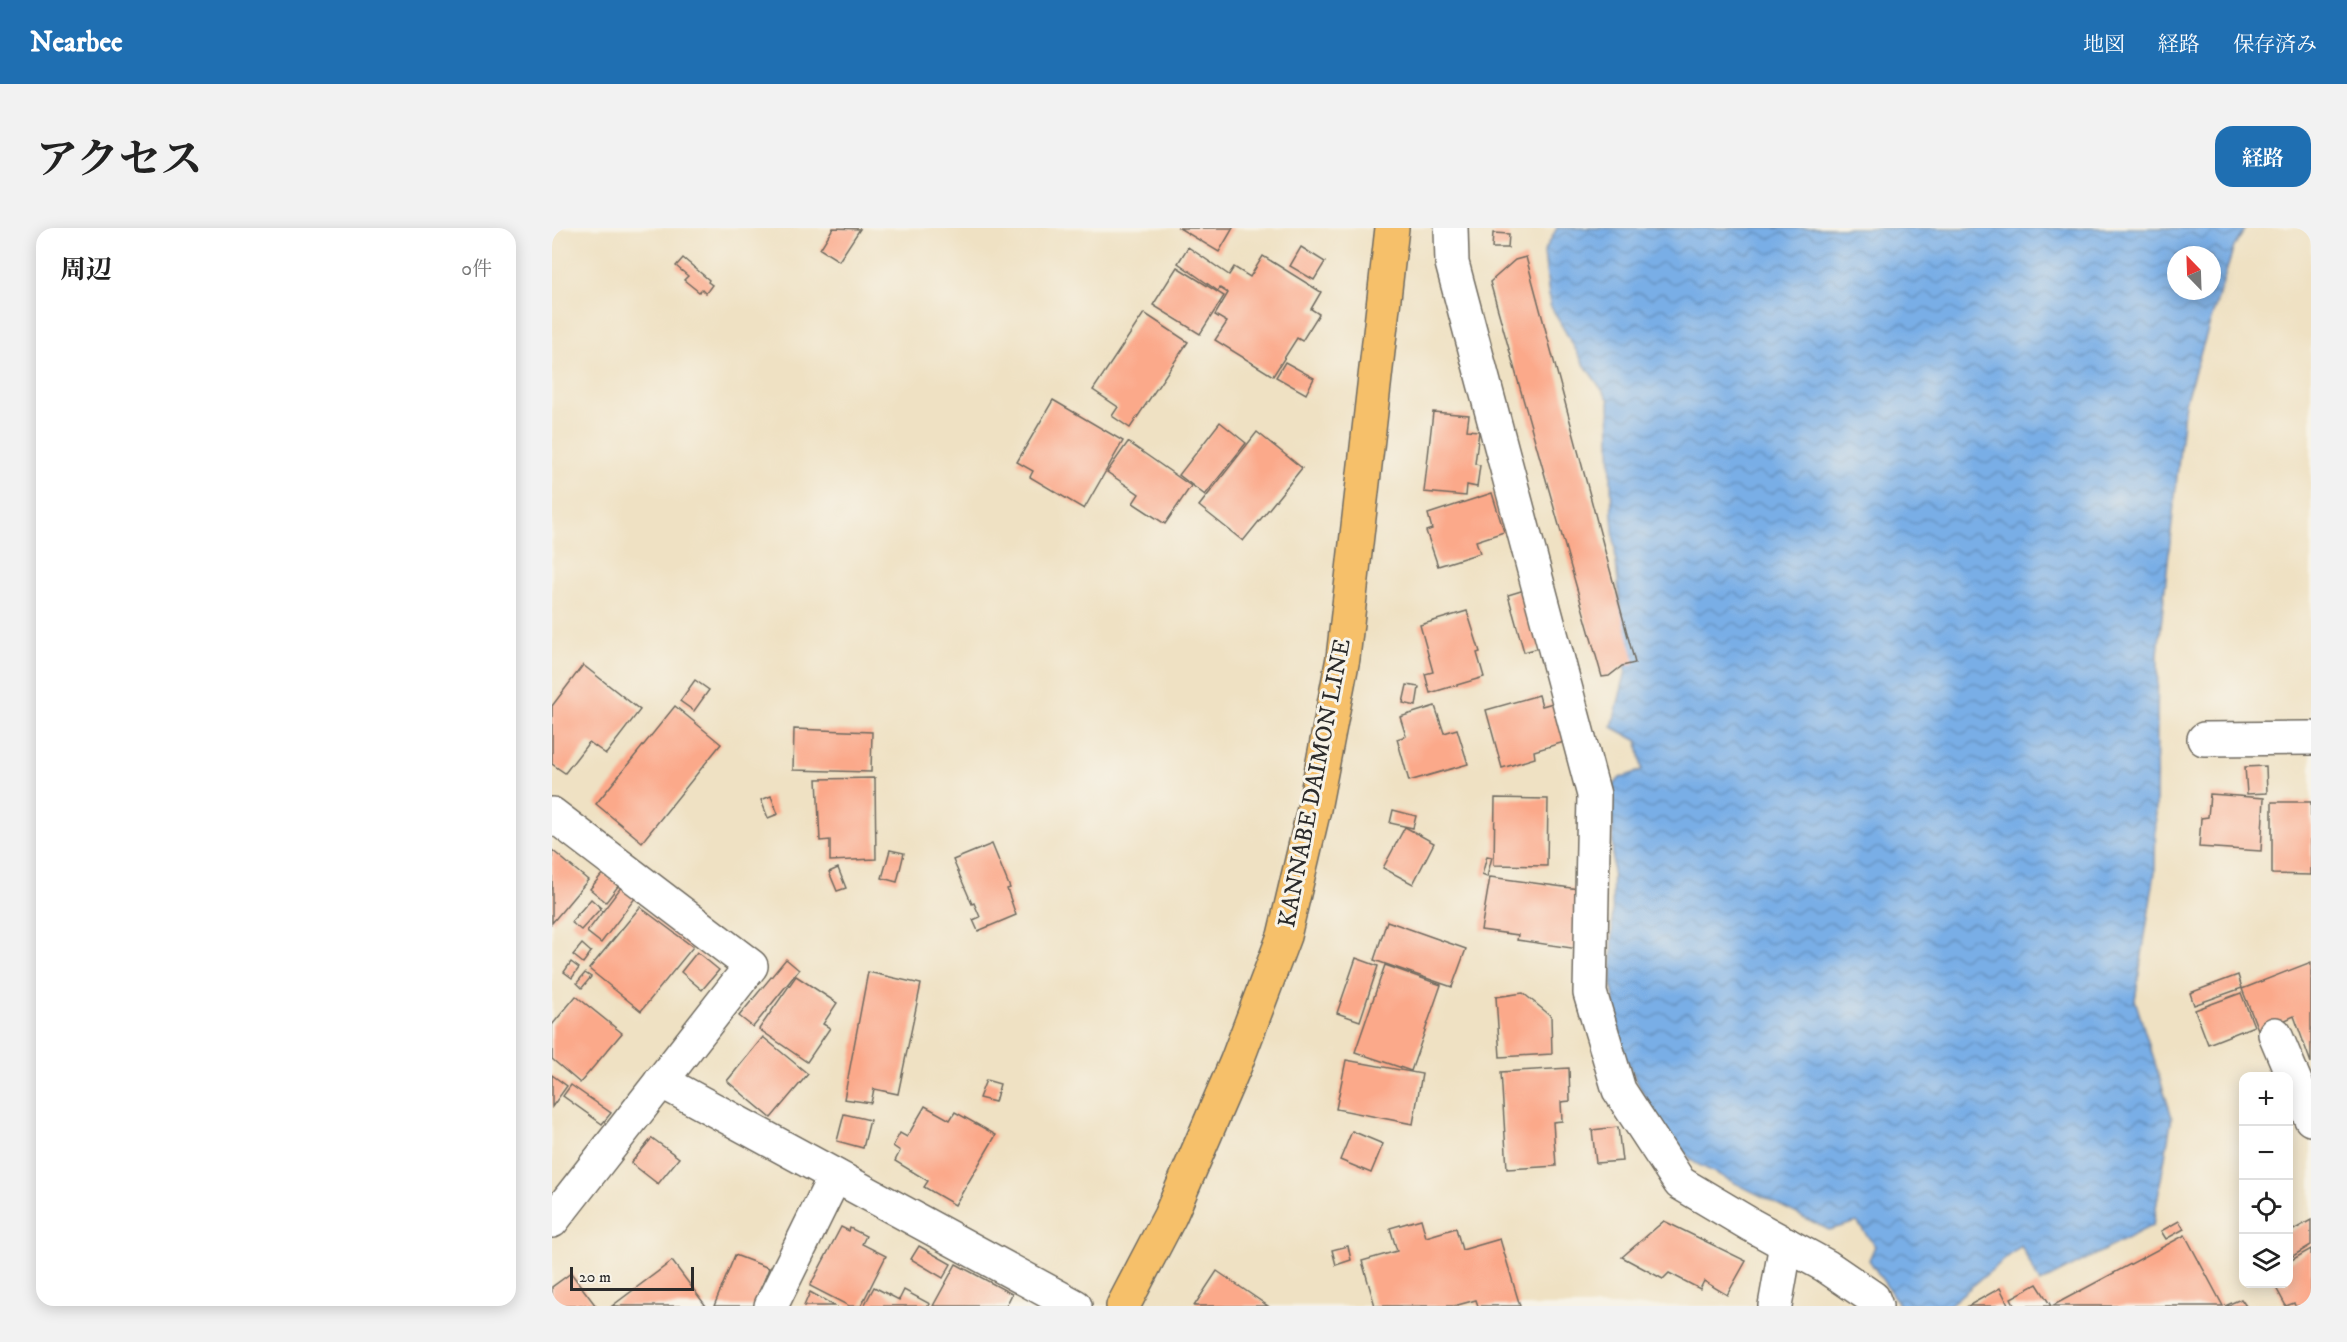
<!DOCTYPE html>
<html lang="ja">
<meta charset="utf-8">
<style>
:root{--surface:#fff;--page:#f2f2f2;--text:#222;--muted:#767676;--line:#e0e0e0;--accent:#1f6fb2}
body{margin:0;font-family:"IM FELL DW Pica","Noto Serif JP",serif;background:var(--page);color:var(--text)}
.controls{position:absolute;right:18px;bottom:18px;display:grid;overflow:hidden;border-radius:12px;box-shadow:0 3px 15px #0003}
.controls button{width:54px;height:54px;display:grid;place-items:center;padding:0;border:0;border-bottom:2px solid var(--line);background:var(--surface);color:var(--text);font:30px sans-serif}
.compass{position:absolute;left:1615px;top:18px;width:54px;height:54px;border-radius:50%;background:var(--surface);box-shadow:0 3px 15px #0003;rotate:337deg}
.scale{position:absolute;left:18px;bottom:15px;width:124px;box-sizing:border-box;padding-left:6px;border:3px solid #2b2b2b;border-top:0;font-size:16px;line-height:21px;white-space:nowrap;color:#2b2b2b;-webkit-text-stroke:4px #f7f3e8;paint-order:stroke}
.list{margin:0;padding:0;list-style:none}
h2{display:flex;justify-content:space-between;align-items:center;height:78px;margin:0;padding:0 24px;font-size:26px}
h2 small{font-size:20px;font-weight:400;color:var(--muted)}
.icon{flex:none;width:33px;height:33px;fill:none;stroke:currentColor;stroke-width:2;stroke-linecap:round;stroke-linejoin:round}
.map{position:relative;flex:none;width:1759px;height:1078px;overflow:hidden;border-radius:18px}
header{display:flex;align-items:center;gap:36px;box-sizing:border-box;height:84px;padding:0 30px;background:var(--accent);color:#fff}
header strong{font-size:28px}
nav{display:flex;gap:33px;margin-inline-start:auto;font-size:21px}
.intro{display:flex;align-items:center;justify-content:space-between;box-sizing:border-box;height:144px;padding:0 36px}
h1{margin:0;font-size:42px}
.button{padding:15px 27px;border-radius:18px;background:var(--accent);color:#fff;font-size:21px;font-weight:700}
main{display:flex;gap:36px;padding:0 36px}
aside{flex:1;background:var(--surface);border-radius:18px;box-shadow:0 3px 15px #0003}
.map>svg:first-child{display:block}
.water{fill:url(#water-waves);stroke:#526c88;stroke-width:1.5;fill-rule:evenodd}
.building{fill:#fba98a}
.lines{fill:none;stroke-linecap:round;stroke-linejoin:round}
.minor-casing{stroke:#706b60;stroke-width:36}
.primary-casing{stroke:#706b60;stroke-width:36}
.minor{stroke:#fff;stroke-width:33}
.primary{stroke:#f6c06b;stroke-width:33}
.labels{text-anchor:middle;dominant-baseline:central;stroke-width:6;stroke-linejoin:round;paint-order:stroke}
.street-label{font-size:24px;fill:#2b2b2b;stroke:#f7f3e8}
</style>
<header>
<strong>Nearbee</strong>
<nav><a>地図</a><a>経路</a><a>保存済み</a></nav>
</header>
<div class="intro"><h1>アクセス</h1><a class="button">経路</a></div>
<main>
<aside>
<h2>周辺<small>0件</small></h2>
<ul class="list">
</ul>
</aside>
<div class="map">
<svg width="1759" height="1078" viewBox="0 0 1759 1078">
<defs>
<pattern id="water-waves" width="16" height="10" patternUnits="userSpaceOnUse" patternTransform="scale(1.5)"><rect width="16" height="10" fill="#79aee6"/><path d="M0 5q4-4 8 0t8 0" fill="none" stroke="#638ebb"/></pattern>
</defs>
<rect width="100%" height="100%" fill="#f7f3e8"/>
<filter id="ink" filterUnits="userSpaceOnUse"><feTurbulence type="fractalNoise" baseFrequency=".0167" numOctaves="2"/><feDisplacementMap in="SourceGraphic" scale="12" xChannelSelector="R" yChannelSelector="G"/><feConvolveMatrix kernelMatrix="1 2 1 2 8 2 1 2 1" color-interpolation-filters="sRGB"/></filter>
<filter id="wash" filterUnits="userSpaceOnUse"><feTurbulence type="fractalNoise" baseFrequency=".008" numOctaves="4" result="noise"/><feDisplacementMap in="SourceGraphic" scale="24" xChannelSelector="R" yChannelSelector="G"/><feGaussianBlur stdDeviation="1.35" result="paint"/><feColorMatrix in="noise" values="0 0 0 0 0 0 0 0 0 0 0 0 0 0 0 0 0 1.4 0 .05"/><feComposite in="paint" operator="in"/></filter>
<g filter="url(#wash)">
<rect width="100%" height="100%" fill="#efe1c3"/>
<path class="water" d="M1005 0H1694L1682 19 1633 174 1606 426 1603 644 1583 772 1620 889 1601 997 1488 1055 1469 1018 1396 1078H1348L1317 1032 1323 1018 1305 994 1277 1002 1143 935 1108 901 1070 823 1060 758 1061 558 1068 550 1090 542 1086 513 1060 499 1074 443 1060 289 1057 172 1032 136 998 77 992 24ZM1624 27H1660V63H1624Z"/>
<g id="blocks">
<g class="building">
<path d="M281 0 308 1 287 33 268 21Z"/>
<path d="M627 0H681L667 24Z"/>
<path d="M941 5 957 6 956 20H940Z"/>
<path d="M636 19 677 47 682 39 698 49 711 28 769 64 759 81 767 86 750 113 745 110 721 148 663 112 675 94 663 87 676 65 668 60 666 63 626 35Z"/>
<path d="M749 19 773 34 762 52 738 38Z"/>
<path d="M974 29 1083 435 1070 438 1057 448 1050 449 938 54 963 32Z"/>
<path d="M131 30 157 52 156 54 160 57 154 65 150 61 147 64 132 52 136 48 124 38Z"/>
<path d="M625 39 672 68 648 106 601 77Z"/>
<path d="M592 85 636 114 578 200 560 188 566 179 541 162Z"/>
<path d="M733 134 762 150 754 166 724 149Z"/>
<path d="M501 172 571 213 532 281 478 249 481 243 465 234Z"/>
<path d="M881 184 917 187 915 202 927 203 923 236 928 237 925 259 915 257 914 268 872 264Z"/>
<path d="M668 194 694 215 653 267 627 247Z"/>
<path d="M705 204 750 240 691 313 647 278Z"/>
<path d="M576 214 639 258 613 296 581 275 587 266 555 244Z"/>
<path d="M940 265 952 304 924 313 928 325 886 338 874 303 880 301 876 286Z"/>
<path d="M979 360 994 418 972 424 956 367Z"/>
<path d="M915 383 928 424 925 425 932 449 878 465 873 446 881 444 868 397Z"/>
<path d="M31 437 88 482 54 526 37 514 13 545 0 536V478Z"/>
<path d="M143 452 157 462 142 483 128 473Z"/>
<path d="M855 457 867 459 864 478 851 475Z"/>
<path d="M987 467 990 478 1008 473 1019 512 982 523 983 530 950 540 934 482Z"/>
<path d="M123 478 169 516 90 614 44 576Z"/>
<path d="M883 478 892 505 905 501 916 536 857 553 845 511 854 508 848 489Z"/>
<path d="M242 501 320 504 319 544 241 542Z"/>
<path d="M1714 538 1715 565 1695 566 1693 539Z"/>
<path d="M323 550 324 631 278 633V612L268 613 265 551Z"/>
<path d="M1658 566 1712 570 1709 623 1647 619 1649 590 1656 589Z"/>
<path d="M219 568 226 586 216 590 209 572Z"/>
<path d="M943 570 996 571 995 638 942 637Z"/>
<path d="M1720 574H1759V647L1720 646Z"/>
<path d="M841 582 864 588 861 600 838 595Z"/>
<path d="M853 599 882 615 861 656 831 640Z"/>
<path d="M440 616 458 660 455 661 464 687 426 703 421 692 428 689 422 675 420 676 401 632Z"/>
<path d="M0 622 36 652 0 695Z"/>
<path d="M338 622 352 625 345 654 330 650Z"/>
<path d="M935 628 940 629 935 649 930 647Z"/>
<path d="M286 640 294 660 285 663 277 644Z"/>
<path d="M51 645 67 657 54 674 38 661Z"/>
<path d="M938 649 1034 662 1026 721 965 712 966 707 929 702Z"/>
<path d="M70 658 84 669 49 715 35 704Z"/>
<path d="M39 671 49 680 29 702 19 694Z"/>
<path d="M88 679 141 719 89 783 37 741Z"/>
<path d="M835 693 914 721 900 759 822 732Z"/>
<path d="M30 716 39 724 31 735 21 727Z"/>
<path d="M145 724 167 742 150 762 129 744Z"/>
<path d="M804 730 826 738 808 793 785 785Z"/>
<path d="M234 731 247 742 201 799 187 788Z"/>
<path d="M19 734 27 740 20 750 12 744Z"/>
<path d="M1759 734V835L1742 788 1707 804 1690 761Z"/>
<path d="M833 737 889 757 859 843 803 824Z"/>
<path d="M316 744 369 756 346 866 322 861 319 875 292 871Z"/>
<path d="M33 745 39 749 30 760 25 755Z"/>
<path d="M1686 747 1690 760 1642 777 1638 765Z"/>
<path d="M244 748 285 775 271 796 278 800 255 834 207 801Z"/>
<path d="M971 765 999 788 1000 826 948 829 944 769Z"/>
<path d="M1689 765 1702 798 1656 816 1643 782Z"/>
<path d="M24 768 70 805 28 855 0 831V797Z"/>
<path d="M211 809 256 846 219 890 175 853Z"/>
<path d="M794 832 870 846 861 896 784 881Z"/>
<path d="M1017 840 1018 873 1009 874 1010 893 1001 894 1004 938 955 941 949 844Z"/>
<path d="M0 847 15 858 0 879Z"/>
<path d="M434 852 448 856 443 874 427 870Z"/>
<path d="M19 857 59 885 50 896 11 868Z"/>
<path d="M373 878 398 892 403 884 444 907 403 977 372 959 376 953 343 933 348 923 341 918 348 905 355 909Z"/>
<path d="M292 886 318 892 311 920 285 913Z"/>
<path d="M1066 899 1070 933 1044 935 1040 902Z"/>
<path d="M800 903 831 916 819 945 788 932Z"/>
<path d="M100 910 127 930 106 956 79 935Z"/>
<path d="M869 991 874 1009 904 1000 910 1022 948 1011 968 1078H926L924 1072 902 1078H823L810 1033 845 1023 838 1000Z"/>
<path d="M1759 992V1017L1741 1028 1736 1021V1005Z"/>
<path d="M1112 993 1194 1033 1175 1067 1152 1053 1148 1061 1117 1045 1111 1051 1070 1029Z"/>
<path d="M1627 993 1632 1001 1614 1011 1609 1003Z"/>
<path d="M289 999 297 1003 298 1000 314 1008 310 1016 334 1028 309 1078H297L258 1058Z"/>
<path d="M1633 1007 1671 1078H1500Z"/>
<path d="M367 1018 399 1036 391 1050 359 1031Z"/>
<path d="M796 1018 799 1032 784 1037 780 1022Z"/>
<path d="M1759 1021V1078H1743L1742 1075 1734 1078 1722 1056H1736V1034Z"/>
<path d="M183 1027 217 1040 202 1078H162Z"/>
<path d="M120 1033 154 1078H60Z"/>
<path d="M404 1036 460 1066 454 1078H381Z"/>
<path d="M665 1043 716 1078H642Z"/>
<path d="M19 1045 44 1078H0V1059Z"/>
<path d="M1485 1056 1499 1078H1463L1459 1070Z"/>
<path d="M322 1059 347 1072 352 1062 378 1076 377 1078H312Z"/>
<path d="M1448 1060 1457 1078H1416Z"/>
<path d="M258 1064 283 1078H252Z"/>
<path d="M1689 1071 1694 1078H1673Z"/>
</g>
</g>
</g>
<g filter="url(#ink)">
<use href="#blocks" fill-opacity="0" stroke="#706b60" stroke-width="1.5"/>
<g class="lines">
<defs>
<g id="minor">
<path d="M899 0 900 35 1042 567 1038 765 1067 862 1128 955 1199 997 1274 1038 1321 1070 1324 1078"/>
<path d="M1652 511 1759 510"/>
<path d="M0 586 199 738 0 993"/>
<path d="M1723 806 1759 891"/>
<path d="M109 853 523 1078"/>
<path d="M219 1078 283 948"/>
<path d="M1223 1078 1234 1016"/>
</g>
<path id="primary" d="M571 1078 618 988 684 835 732 708 762 581 791 430 840 0"/>
</defs>
<use href="#minor" class="minor-casing"/>
<use href="#primary" class="primary-casing"/>
<use href="#minor" class="minor"/>
<use href="#primary" class="primary"/>
</g>
</g>
<g class="labels">
<g class="street-label">
<text transform="translate(763 555) rotate(-79)">KANNABE DAIMON LINE</text>
</g>
</g>
</svg>
<div class="controls">
<button>+</button>
<button>−</button>
<button><svg class="icon" aria-label="locate" viewBox="0 0 24 24"><circle cx="12" cy="12" r="6"/><path d="M12 2v4M12 18v4M2 12h4M18 12h4"/></svg></button>
<button><svg class="icon" aria-label="layers" viewBox="0 0 24 24"><path d="M12 4l9 5-9 5-9-5zM3 14l9 5 9-5"/></svg></button>
</div>
<svg class="compass" viewBox="-18 -18 36 36"><path d="M0-13l5 13h-10z" fill="#e53935"/><path d="M0 13l5-13h-10z" fill="#767676"/></svg>
<div class="scale">20 m</div>
</div>
</main>
